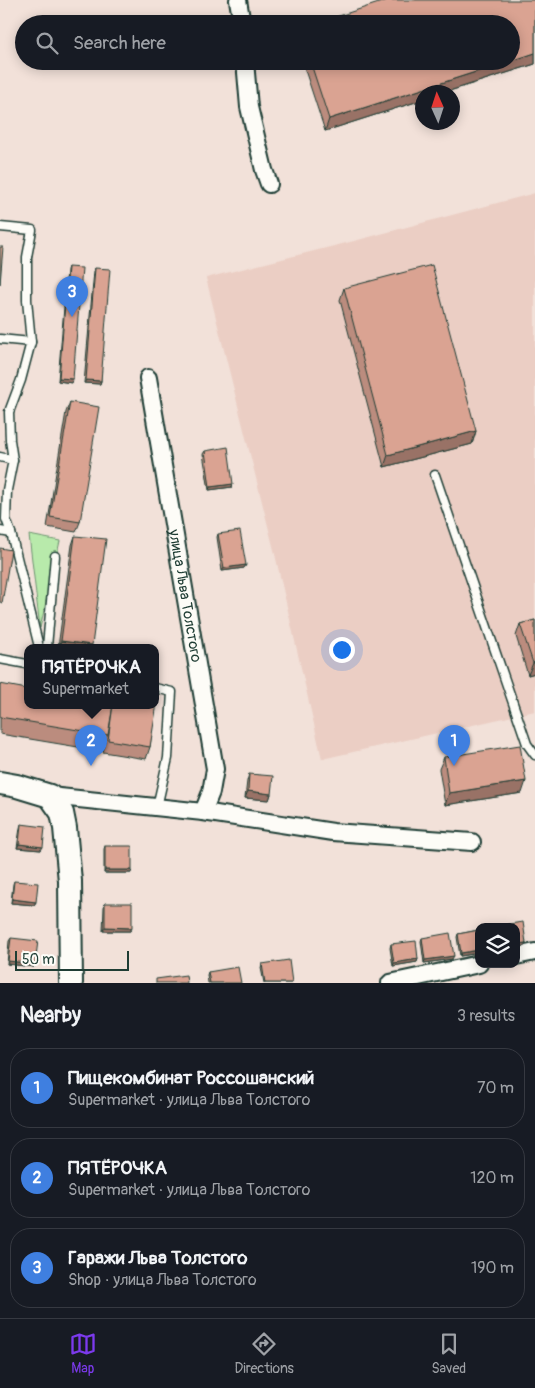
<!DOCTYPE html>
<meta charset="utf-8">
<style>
:root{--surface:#171b24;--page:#242831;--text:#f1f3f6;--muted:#9ea1a6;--line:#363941;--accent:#7c3aed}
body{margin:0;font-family:Pangolin,sans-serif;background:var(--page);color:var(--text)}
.controls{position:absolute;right:15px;bottom:15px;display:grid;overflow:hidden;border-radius:10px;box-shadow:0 2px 12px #0003}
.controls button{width:45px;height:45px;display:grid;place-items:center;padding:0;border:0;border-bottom:1px solid var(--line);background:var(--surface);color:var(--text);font:25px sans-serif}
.compass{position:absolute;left:415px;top:85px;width:45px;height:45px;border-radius:50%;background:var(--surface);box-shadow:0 2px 12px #0003;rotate:357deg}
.scale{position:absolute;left:15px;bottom:12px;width:114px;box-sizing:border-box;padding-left:5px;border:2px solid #1f3d34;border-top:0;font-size:14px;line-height:18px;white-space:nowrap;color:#1f3d34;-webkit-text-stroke:4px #fdfcf7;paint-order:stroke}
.you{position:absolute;left:341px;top:649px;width:18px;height:18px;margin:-12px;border:4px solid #fff;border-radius:50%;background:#1a73e8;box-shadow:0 0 0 8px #1a73e833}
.badge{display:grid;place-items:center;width:32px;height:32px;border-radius:50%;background:var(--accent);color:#fff;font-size:16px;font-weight:700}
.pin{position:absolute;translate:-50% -41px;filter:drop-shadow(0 1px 2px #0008)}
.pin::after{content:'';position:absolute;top:26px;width:18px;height:15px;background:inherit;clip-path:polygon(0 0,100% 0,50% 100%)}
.popup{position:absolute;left:24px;top:644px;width:135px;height:65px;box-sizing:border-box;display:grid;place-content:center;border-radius:10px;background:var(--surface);filter:drop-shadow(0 1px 4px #0005);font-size:16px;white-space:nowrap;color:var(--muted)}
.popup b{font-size:19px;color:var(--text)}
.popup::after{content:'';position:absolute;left:50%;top:100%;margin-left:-10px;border:10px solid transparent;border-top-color:var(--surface)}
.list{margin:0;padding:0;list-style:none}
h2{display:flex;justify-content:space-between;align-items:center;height:65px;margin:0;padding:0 20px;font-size:21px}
h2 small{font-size:16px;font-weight:400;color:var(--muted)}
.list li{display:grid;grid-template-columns:32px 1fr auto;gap:15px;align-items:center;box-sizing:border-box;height:80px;margin:0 10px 10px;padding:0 10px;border:1px solid var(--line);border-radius:20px}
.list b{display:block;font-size:19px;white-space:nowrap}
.list p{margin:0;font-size:16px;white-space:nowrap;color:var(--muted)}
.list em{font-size:16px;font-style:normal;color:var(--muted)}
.icon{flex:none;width:28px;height:28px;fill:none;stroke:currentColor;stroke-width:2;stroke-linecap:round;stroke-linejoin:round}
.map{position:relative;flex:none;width:535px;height:983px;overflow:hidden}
.search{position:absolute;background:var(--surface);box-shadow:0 2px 12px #0003;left:15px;right:15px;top:15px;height:55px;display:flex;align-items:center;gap:12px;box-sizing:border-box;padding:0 18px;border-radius:28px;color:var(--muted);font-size:19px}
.sheet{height:335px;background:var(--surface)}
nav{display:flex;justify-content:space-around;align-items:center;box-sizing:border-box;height:70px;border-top:1px solid var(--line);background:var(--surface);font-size:14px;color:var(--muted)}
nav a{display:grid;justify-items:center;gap:2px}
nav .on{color:var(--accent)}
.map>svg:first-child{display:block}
.built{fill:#ebcec4}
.green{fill:#b8eaab;stroke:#6c9470}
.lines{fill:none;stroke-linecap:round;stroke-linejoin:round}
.lane-casing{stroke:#1f3d34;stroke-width:11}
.street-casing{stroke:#1f3d34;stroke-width:20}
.secondary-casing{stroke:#1f3d34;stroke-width:26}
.lane{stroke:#fdfcf7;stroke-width:8}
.street{stroke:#fdfcf7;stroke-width:16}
.secondary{stroke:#fdfcf7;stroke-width:22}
.wall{fill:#bb8c7e;stroke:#1f3d34}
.shaded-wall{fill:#997266;stroke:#1f3d34}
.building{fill:#daa392;stroke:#1f3d34}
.labels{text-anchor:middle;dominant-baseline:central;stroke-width:5;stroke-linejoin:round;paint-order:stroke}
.street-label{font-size:15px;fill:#1f3d34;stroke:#fdfcf7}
</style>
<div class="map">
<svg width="535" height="983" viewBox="0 0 535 983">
<rect width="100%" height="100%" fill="#f2e1d9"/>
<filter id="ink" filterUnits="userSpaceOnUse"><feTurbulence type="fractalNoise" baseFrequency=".02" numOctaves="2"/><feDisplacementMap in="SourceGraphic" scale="10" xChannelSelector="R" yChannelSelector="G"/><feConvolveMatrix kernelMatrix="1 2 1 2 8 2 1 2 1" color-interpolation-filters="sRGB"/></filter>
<g filter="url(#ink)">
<path class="built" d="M535 193V711L322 759 274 550 206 278 358 240Z"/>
<path class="green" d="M29 535 60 541 40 628Z"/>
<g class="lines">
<defs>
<g id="lane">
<path d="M0 227 32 230 27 257V300L31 342"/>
<path d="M0 339 31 342 21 380 9 412 10 440 13 460 7 490 6 519 11 533 39 647"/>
<path d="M0 457 13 460"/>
<path d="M435 475 527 744 535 755"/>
<path d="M0 531 11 533"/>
<path d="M47 647 55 556"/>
<path d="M0 659 27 664"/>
<path d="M155 688 172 692 168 758 157 807"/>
</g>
<g id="street">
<path d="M238 0 242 24"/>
<path d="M245 61 249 107 264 170 269 184"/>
<path id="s1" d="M148 378 215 769 211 792 203 812"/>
<path d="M50 796 203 812 333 832 472 842"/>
<path d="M516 956 535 952"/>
<path d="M390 983 479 964"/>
</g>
<path id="secondary" d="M0 783 17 786 50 796 62 813 65 828 70 881 71 983"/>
</defs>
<use href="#lane" class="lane-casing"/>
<use href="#street" class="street-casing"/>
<use href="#secondary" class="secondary-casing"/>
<use href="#lane" class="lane"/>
<use href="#street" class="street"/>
<use href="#secondary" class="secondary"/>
</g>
<g class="wall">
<path d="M535 0V64L446 92H422V100L325 131 302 61H511Z"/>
<path d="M68 267 72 383 58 381 67 270Z"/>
<path d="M95 268 101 381 100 384 84 383 94 271Z"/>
<path d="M344 288 476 431 472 444 384 467 340 300Z"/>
<path d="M70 402 80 522 76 532 47 527 66 412Z"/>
<path d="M205 451 233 484 232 487 209 490 203 454Z"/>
<path d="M218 534 246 565 244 568 222 571 217 537Z"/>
<path d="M75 536 91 647H58L72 545Z"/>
<path d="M535 620V673L528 675 516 636 520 624Z"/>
<path d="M0 684 27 705H155L150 747 146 759 103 752 105 742 102 751 0 734Z"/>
<path d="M444 757 522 793 445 805 439 769Z"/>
<path d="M249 774 271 794 269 800 245 798 247 781Z"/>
<path d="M21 824 41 850 17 848 20 828Z"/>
<path d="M105 846 131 873H104V849Z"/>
<path d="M14 881 36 902 34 905 11 903 13 884Z"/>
<path d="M105 903 132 928 130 931H103L104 907Z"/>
<path d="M479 930V953L460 956 457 937 458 934Z"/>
<path d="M11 938 35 964 34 967 7 964 9 941Z"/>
<path d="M422 938 452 959 424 963 421 941Z"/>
<path d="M391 944 418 959 417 962 393 966 390 948Z"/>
<path d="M262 964 292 983H264L261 968Z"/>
<path d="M208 972 241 983H208L207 975Z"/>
</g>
<g class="shaded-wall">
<path d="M535 53V64L446 92H422V100L325 131 329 119Z"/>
<path d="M59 378 73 379 72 383 58 381Z"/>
<path d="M86 380 101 381 100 384 84 383Z"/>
<path d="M476 431 472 444 384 467 388 455Z"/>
<path d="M233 484 232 487 209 490 210 487Z"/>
<path d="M246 565 244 568 222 571 224 568Z"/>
<path d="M61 641 92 645 91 647H59Z"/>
<path d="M535 662V673L528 675 533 663Z"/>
<path d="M526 781 522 793 445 805 449 793Z"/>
<path d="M248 791 271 794 269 800 245 798Z"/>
<path d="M19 844 43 847 41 850 17 848Z"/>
<path d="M105 870H132L131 873H104Z"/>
<path d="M12 899 36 902 34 905 11 903Z"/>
<path d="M105 927 132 928 130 931H103Z"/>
<path d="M526 943 525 946 516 947V944Z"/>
<path d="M479 950V953L460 956 461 953Z"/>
<path d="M454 956 452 959 424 963 425 960Z"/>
<path d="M418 959 417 962 393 966 394 963Z"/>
<path d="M8 961 35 964 34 967 7 964Z"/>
</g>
<g class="building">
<path d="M388 0H535V53L511 61V24H314Z"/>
<path d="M310 61H510L329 119Z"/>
<path d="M0 247H3L0 284Z"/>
<path d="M432 265 476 431 388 455 344 288Z"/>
<path d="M68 267 82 268 73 379 59 378Z"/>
<path d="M95 268 110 269 101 381 86 380Z"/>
<path d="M70 402 99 407 80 522 50 517Z"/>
<path d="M228 447 233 484 210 487 205 451Z"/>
<path d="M240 531 246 565 224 568 218 534Z"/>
<path d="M75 536 106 539 92 645 61 641Z"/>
<path d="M0 548 11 550 2 603 0 602Z"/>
<path d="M535 620V662L533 663 520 624Z"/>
<path d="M0 684 27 689V705H113L108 735 0 717Z"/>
<path d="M155 690 159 691 150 747 108 740 113 705H155Z"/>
<path d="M520 745 526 781 449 793 444 757Z"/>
<path d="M249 774 273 776 271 794 248 791Z"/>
<path d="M21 824 45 827 43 847 19 844Z"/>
<rect x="105" y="846" width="27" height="24"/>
<path d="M14 881 38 883 36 902 12 899Z"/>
<path d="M105 903H132V928L105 927Z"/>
<path d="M523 922 526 943 516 944V927H496V926Z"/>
<path d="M479 930V950L461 953 458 934Z"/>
<path d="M450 933 454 956 425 960 422 938Z"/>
<path d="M11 938 38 941 35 964 8 961Z"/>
<path d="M416 941 418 959 394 963 391 944Z"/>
<path d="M289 960 292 983H265L262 964Z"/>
<path d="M238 967 241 983H210L208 972Z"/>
<path d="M186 975 187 983H156V979Z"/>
</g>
</g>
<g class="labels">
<g class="street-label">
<text stroke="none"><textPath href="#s1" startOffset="221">улица Льва Толстого</textPath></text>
</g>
</g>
</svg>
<div class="controls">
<button><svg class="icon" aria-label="layers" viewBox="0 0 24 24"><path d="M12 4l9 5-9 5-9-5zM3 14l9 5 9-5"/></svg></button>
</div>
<svg class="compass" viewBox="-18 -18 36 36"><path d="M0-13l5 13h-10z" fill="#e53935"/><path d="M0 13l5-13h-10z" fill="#9ea1a6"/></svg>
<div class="scale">50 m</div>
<div class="you"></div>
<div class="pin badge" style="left:454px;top:766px;background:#3f7fe0">1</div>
<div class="pin badge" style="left:91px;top:766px;background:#3f7fe0">2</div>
<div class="popup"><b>ПЯТЁРОЧКА</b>Supermarket</div>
<div class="pin badge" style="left:72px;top:317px;background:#3f7fe0">3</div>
<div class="search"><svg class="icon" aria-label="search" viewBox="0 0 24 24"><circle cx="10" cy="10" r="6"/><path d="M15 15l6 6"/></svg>Search here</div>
</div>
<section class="sheet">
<h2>Nearby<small>3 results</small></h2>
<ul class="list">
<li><span class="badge" style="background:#3f7fe0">1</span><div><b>Пищекомбинат Россошанский</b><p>Supermarket · улица Льва Толстого</p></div><em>70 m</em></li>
<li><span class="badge" style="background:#3f7fe0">2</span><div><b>ПЯТЁРОЧКА</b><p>Supermarket · улица Льва Толстого</p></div><em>120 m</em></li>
<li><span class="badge" style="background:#3f7fe0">3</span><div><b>Гаражи Льва Толстого</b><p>Shop · улица Льва Толстого</p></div><em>190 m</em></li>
</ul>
</section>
<nav>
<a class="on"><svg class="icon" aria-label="map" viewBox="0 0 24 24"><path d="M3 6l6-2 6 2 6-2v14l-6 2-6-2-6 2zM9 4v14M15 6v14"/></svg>Map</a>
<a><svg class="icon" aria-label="directions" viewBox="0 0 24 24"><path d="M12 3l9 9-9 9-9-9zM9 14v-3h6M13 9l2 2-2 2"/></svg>Directions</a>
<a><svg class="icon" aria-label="saved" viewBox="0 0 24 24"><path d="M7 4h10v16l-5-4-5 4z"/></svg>Saved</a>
</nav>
